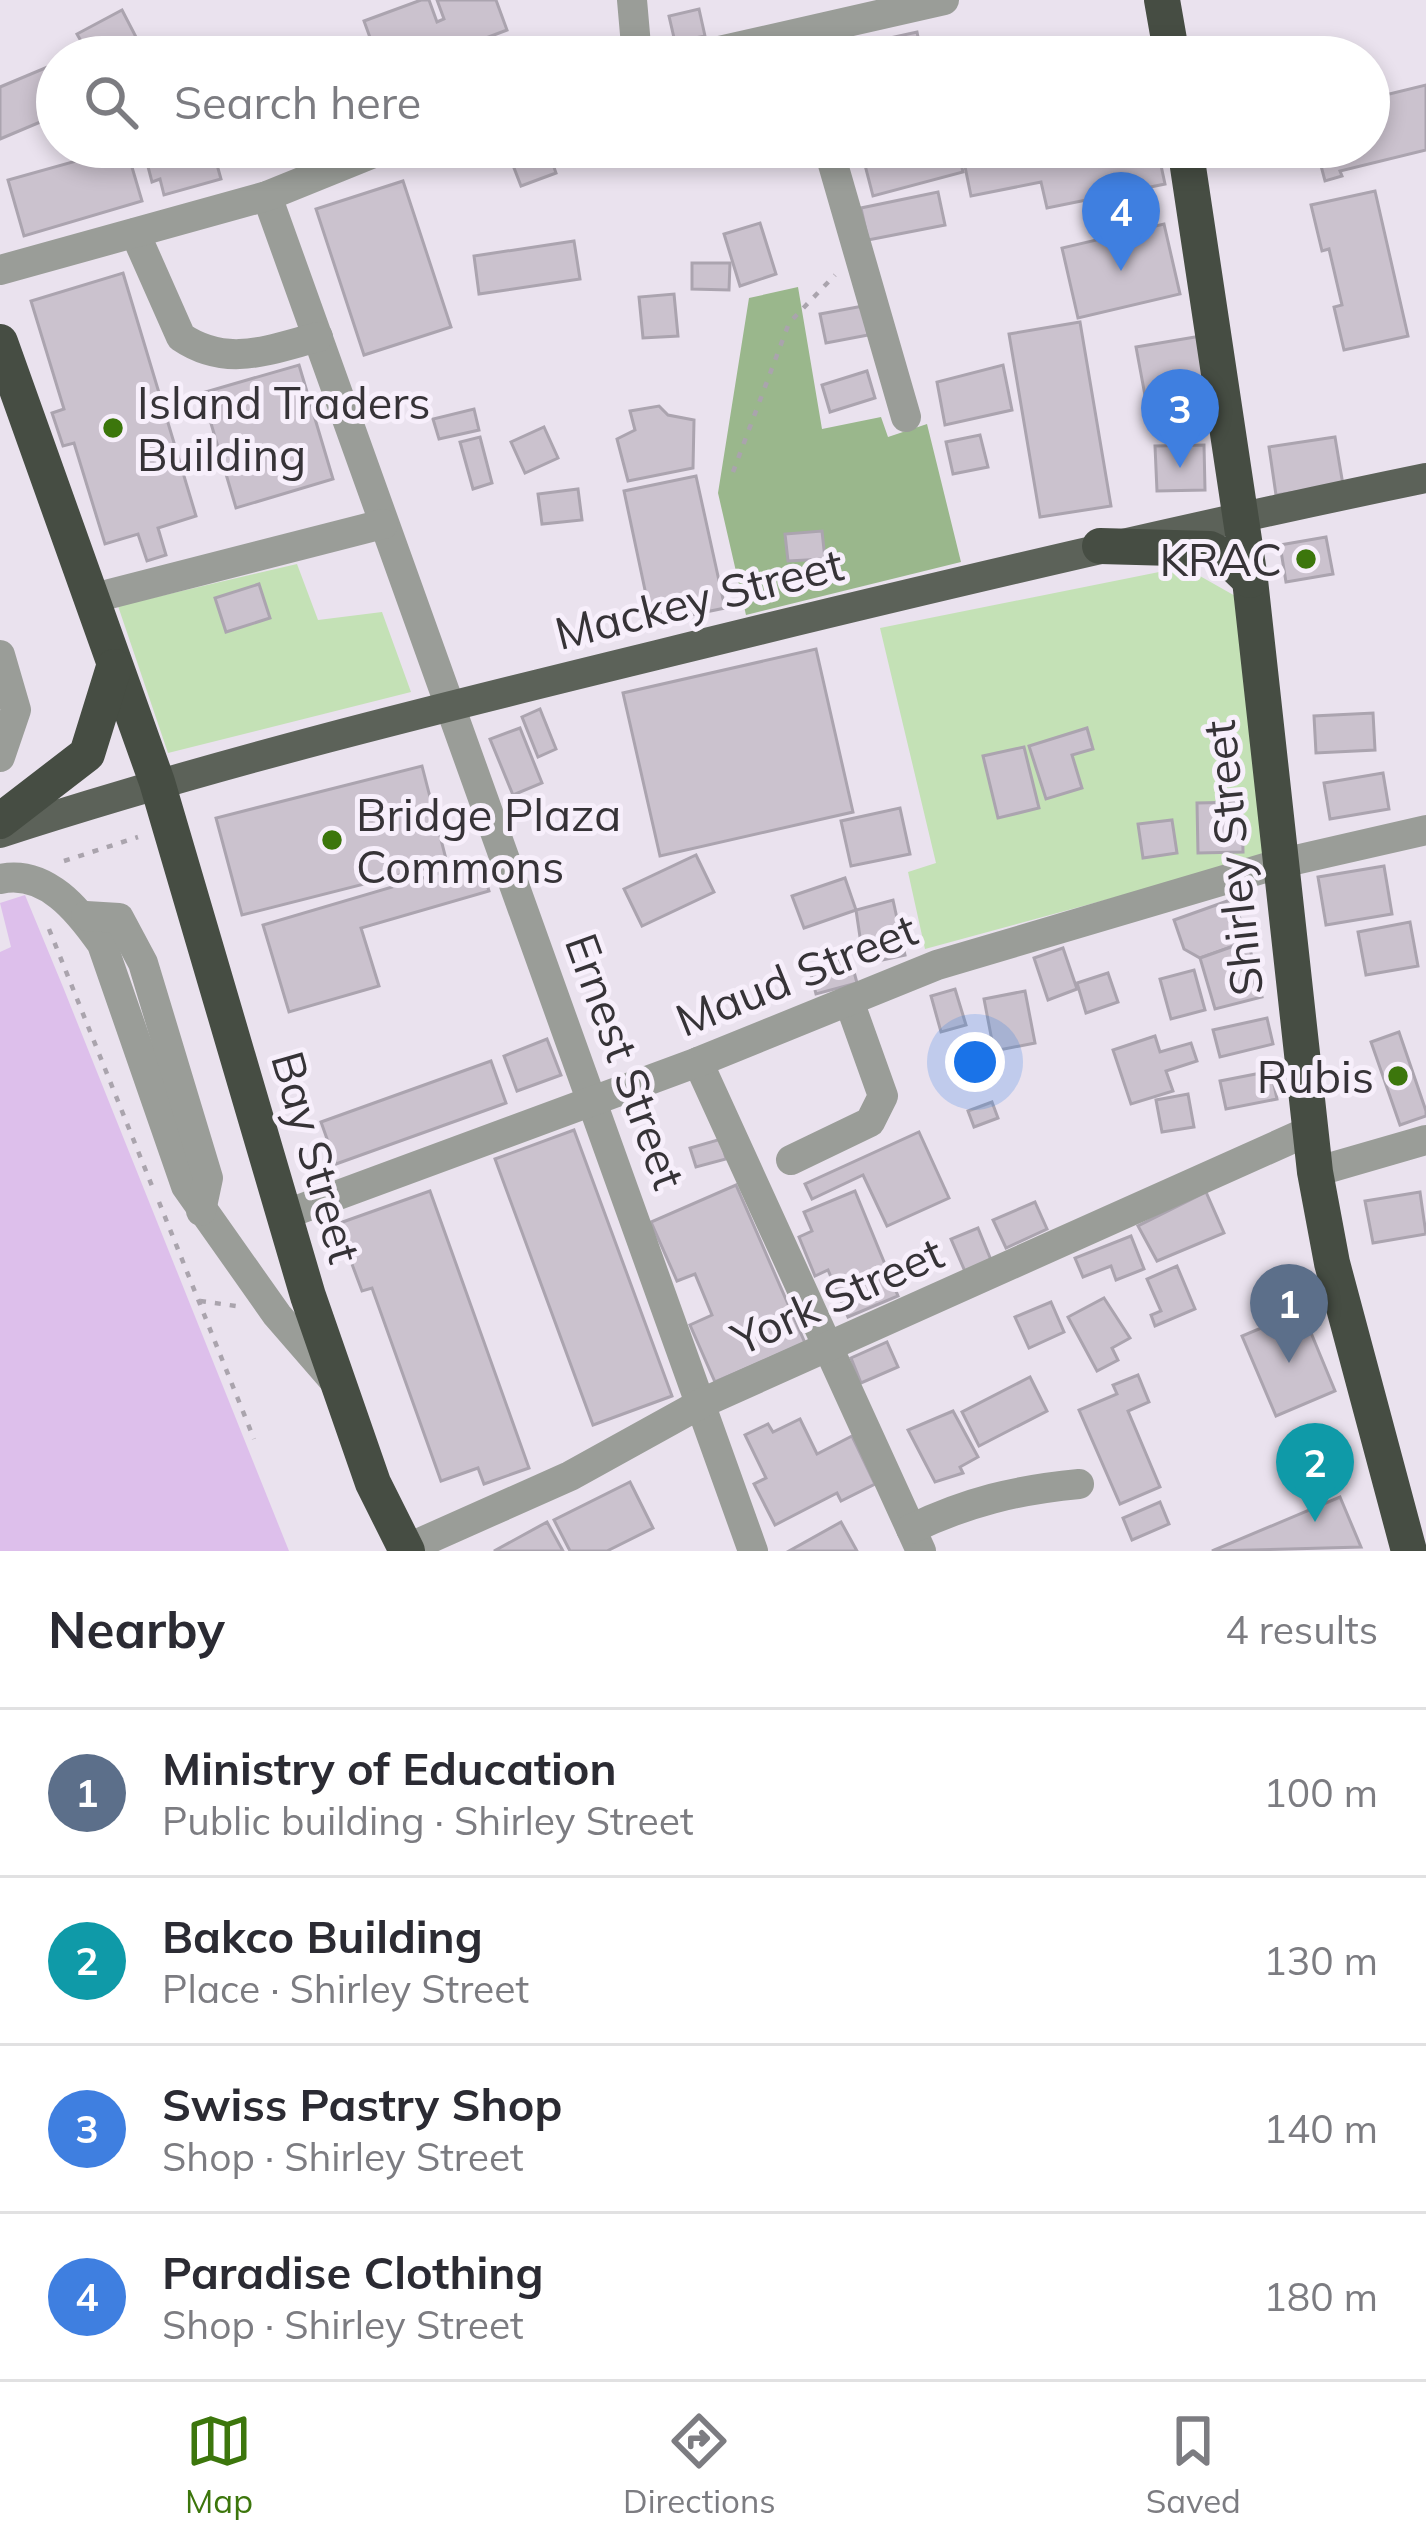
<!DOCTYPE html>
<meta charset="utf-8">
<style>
:root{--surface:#fff;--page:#f2f2f3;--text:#2b2b33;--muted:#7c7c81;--line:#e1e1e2;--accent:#3c760c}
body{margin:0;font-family:Mulish,sans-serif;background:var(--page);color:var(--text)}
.you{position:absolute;left:975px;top:1062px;width:42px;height:42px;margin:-30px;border:9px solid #fff;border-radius:50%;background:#1a73e8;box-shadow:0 0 0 18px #1a73e833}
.badge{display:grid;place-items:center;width:78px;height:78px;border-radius:50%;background:var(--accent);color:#fff;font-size:39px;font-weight:700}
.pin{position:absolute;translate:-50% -99px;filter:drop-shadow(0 3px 6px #0008)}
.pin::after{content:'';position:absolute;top:63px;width:42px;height:36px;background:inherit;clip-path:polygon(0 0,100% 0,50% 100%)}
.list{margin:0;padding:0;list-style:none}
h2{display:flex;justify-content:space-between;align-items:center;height:156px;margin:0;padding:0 48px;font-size:51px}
h2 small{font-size:39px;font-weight:400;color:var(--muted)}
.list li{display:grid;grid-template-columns:78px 1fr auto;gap:36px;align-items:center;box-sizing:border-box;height:168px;padding:0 48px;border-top:3px solid var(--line)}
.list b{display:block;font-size:45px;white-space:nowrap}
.list p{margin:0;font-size:39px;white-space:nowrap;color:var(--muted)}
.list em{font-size:39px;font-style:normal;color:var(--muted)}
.icon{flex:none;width:66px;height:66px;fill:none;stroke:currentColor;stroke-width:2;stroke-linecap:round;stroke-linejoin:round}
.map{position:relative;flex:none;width:1426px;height:1551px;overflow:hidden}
.search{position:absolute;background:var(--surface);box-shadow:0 6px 18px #0003;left:36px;right:36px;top:36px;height:132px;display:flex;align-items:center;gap:30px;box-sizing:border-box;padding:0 42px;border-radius:66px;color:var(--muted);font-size:45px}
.sheet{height:828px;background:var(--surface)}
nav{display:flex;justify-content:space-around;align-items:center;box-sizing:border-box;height:168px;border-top:3px solid var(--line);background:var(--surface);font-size:33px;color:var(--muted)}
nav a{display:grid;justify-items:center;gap:6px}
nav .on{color:var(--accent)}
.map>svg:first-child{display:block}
.green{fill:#c4e1b6}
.forest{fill:#9ab78c}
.water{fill:#ddbfeb}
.building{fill:#cbc2ce;stroke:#aba4af;stroke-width:3}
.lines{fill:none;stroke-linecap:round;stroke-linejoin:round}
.path{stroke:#aaa4ad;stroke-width:4.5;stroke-dasharray:6 9;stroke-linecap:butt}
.minor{stroke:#9a9d98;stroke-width:30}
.major{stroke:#5c6259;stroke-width:30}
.highway{stroke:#464d43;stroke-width:36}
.poi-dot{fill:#3c760c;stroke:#f7effb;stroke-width:4.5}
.labels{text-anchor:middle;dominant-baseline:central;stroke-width:10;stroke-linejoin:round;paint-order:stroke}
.poi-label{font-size:45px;fill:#363337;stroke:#f7effb;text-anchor:start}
.street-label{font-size:45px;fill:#363337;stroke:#f7effb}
</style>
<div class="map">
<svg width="1426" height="1551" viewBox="0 0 1426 1551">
<rect width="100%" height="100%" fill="#eae2ee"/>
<g class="green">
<path d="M297 564 318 620 382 612 411 692 168 753 118 606Z"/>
<path d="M1184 567 1237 597 1267 856 925 949 908 872 936 863 880 628Z"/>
</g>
<path class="forest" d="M798 287 822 429 881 417 888 437 927 424 961 562 746 615 718 493 749 298Z"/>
<path class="water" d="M25 895 63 987 289 1551H0V952L11 947 0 903Z"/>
<g class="building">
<path d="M421 0H429L437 22 444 19 437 0H496L507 30 436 57H377L364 21Z"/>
<path d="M699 9 705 36 675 42 669 16Z"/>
<path d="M122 10 136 37 90 57 77 34Z"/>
<path d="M917 32 922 57H875L872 42Z"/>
<path d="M57 63V115L0 139V87Z"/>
<path d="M1426 85V150L1340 171 1342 176 1325 181 1316 147H1369V99Z"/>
<path d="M126 147 142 201 24 236 8 180Z"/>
<path d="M152 147H212L221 179 164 195 160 179 152 182 146 159 154 157Z"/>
<path d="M506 147H547L556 173 521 186Z"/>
<path d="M934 147H957L963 172 873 196 865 165Z"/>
<path d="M961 147H1157L1165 184 1047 208 1041 182 971 196Z"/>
<path d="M403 181 451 327 364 355 316 209Z"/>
<path d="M1375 191 1408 336 1344 350 1334 307 1342 305 1329 249 1322 251 1311 205Z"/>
<path d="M938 192 945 225 868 240 861 208Z"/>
<path d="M760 223 776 274 740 286 724 234Z"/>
<path d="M1164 224 1180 294 1078 318 1062 248Z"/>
<path d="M574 241 580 279 479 294 474 256Z"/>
<path d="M692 263H730L729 290 692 289Z"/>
<path d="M123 273 196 516 158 528 166 555 147 561 138 534 105 544 74 443 63 446 52 413 64 409 31 301Z"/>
<path d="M674 294 678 336 643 338 639 297Z"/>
<path d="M863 306 868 335 826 343 820 314Z"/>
<path d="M1080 322 1111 506 1040 517 1009 334Z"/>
<path d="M1201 336 1214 406 1149 417 1136 347Z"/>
<path d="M299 365 333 479 236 508 202 393Z"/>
<path d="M1003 365 1012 410 945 425 937 382Z"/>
<path d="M867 371 875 398 830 412 822 385Z"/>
<path d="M659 406 668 415 694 420 693 468 628 481 617 439 635 430 630 411Z"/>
<path d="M474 409 479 430 439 439 433 419Z"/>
<path d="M544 427 558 458 525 473 511 442Z"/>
<path d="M980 435 988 467 953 474 946 442Z"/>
<path d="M480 437 492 483 473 489 460 442Z"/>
<path d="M1335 437 1343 485 1276 495 1269 447Z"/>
<path d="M1204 445 1205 490 1157 491 1155 446Z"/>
<path d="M696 476 725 608 652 623 624 491Z"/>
<path d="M578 489 582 520 542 524 538 494Z"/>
<path d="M822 531 825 559 788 561 785 534Z"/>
<path d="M1326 537 1333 574 1286 582 1280 545Z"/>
<path d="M259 584 270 618 226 632 215 598Z"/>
<path d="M816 649 853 812 660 856 623 693Z"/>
<path d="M540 709 556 749 538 757 522 717Z"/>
<path d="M1373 713 1375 750 1316 753 1314 716Z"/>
<path d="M520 728 542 783 513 795 490 739Z"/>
<path d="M1087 728 1093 749 1072 755 1082 788 1046 799 1029 746Z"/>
<path d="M1024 747 1039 808 998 818 983 756Z"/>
<path d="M422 766 447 863 242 915 216 818Z"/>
<path d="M1383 773 1389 809 1330 819 1324 783Z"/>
<path d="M1242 802 1243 852 1198 853 1197 803Z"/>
<path d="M900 808 910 854 851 866 841 821Z"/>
<path d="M1172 820 1177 853 1143 858 1138 824Z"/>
<path d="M696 855 714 892 642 926 624 889Z"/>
<path d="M480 861 489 891 361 928 379 986 289 1012 263 925Z"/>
<path d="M1384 866 1392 914 1326 925 1318 877Z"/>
<path d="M845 878 856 910 804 928 792 896Z"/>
<path d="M1233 899 1248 941 1200 958 1184 949 1174 920Z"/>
<path d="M893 900 905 955 864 964 856 910Z"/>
<path d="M1410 922 1418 966 1366 975 1358 932Z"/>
<path d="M1248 941 1262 997 1215 1009 1200 958Z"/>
<path d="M1063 948 1077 989 1048 1000 1034 958Z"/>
<path d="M850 957 857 983 816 994 809 967Z"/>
<path d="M1194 970 1205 1010 1171 1019 1160 979Z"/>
<path d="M1108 973 1118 1002 1086 1013 1077 983Z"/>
<path d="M955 989 966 1025 941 1032 931 996Z"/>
<path d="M1025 991 1035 1043 994 1051 984 999Z"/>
<path d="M1267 1018 1273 1044 1220 1057 1213 1030Z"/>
<path d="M1399 1032 1426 1111V1116L1400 1125 1371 1042Z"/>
<path d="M1155 1036 1160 1052 1191 1043 1197 1061 1166 1071 1173 1091 1131 1104 1113 1050Z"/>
<path d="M547 1039 561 1075 517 1091 504 1056Z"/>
<path d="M491 1061 506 1103 336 1164 321 1122Z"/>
<path d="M1271 1071 1277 1099 1226 1109 1220 1081Z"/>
<path d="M1188 1094 1194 1127 1162 1132 1156 1100Z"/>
<path d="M992 1102 998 1118 974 1127 968 1111Z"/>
<path d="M574 1130 672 1396 593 1425 495 1159Z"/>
<path d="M919 1132 949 1198 887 1226 863 1175 812 1199 805 1184Z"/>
<path d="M721 1139 726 1159 696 1167 690 1148Z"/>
<path d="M736 1185 805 1343 715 1382 690 1325 712 1315 695 1274 677 1281 651 1222Z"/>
<path d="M430 1191 529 1468 484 1484 478 1468 441 1481 372 1288 362 1291 337 1224Z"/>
<path d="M855 1191 898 1296 848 1317 828 1270 815 1276 799 1237 812 1231 804 1212Z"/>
<path d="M1206 1192 1224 1233 1157 1261 1138 1226Z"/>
<path d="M1420 1192 1426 1234 1373 1243 1365 1201Z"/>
<path d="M1035 1202 1047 1229 1006 1248 993 1220Z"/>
<path d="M978 1228 993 1265 967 1276 951 1239Z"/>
<path d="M1131 1236 1144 1269 1116 1280 1111 1266 1083 1277 1075 1258Z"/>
<path d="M1177 1266 1195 1309 1155 1326 1151 1315 1161 1311 1147 1279Z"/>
<path d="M1104 1298 1130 1338 1112 1348 1118 1360 1097 1371 1068 1317Z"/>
<path d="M1051 1302 1064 1332 1029 1348 1015 1317Z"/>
<path d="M1302 1311 1335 1391 1276 1416 1242 1336Z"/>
<path d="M887 1342 898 1367 861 1383 851 1358Z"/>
<path d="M1138 1375 1149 1402 1128 1411 1160 1487 1120 1504 1079 1410 1117 1394 1113 1385Z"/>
<path d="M1030 1377 1047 1411 979 1446 962 1412Z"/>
<path d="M953 1411 978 1457 960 1467 963 1473 935 1482 908 1430Z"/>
<path d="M800 1419 817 1454 852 1436 875 1484 841 1501 837 1493 775 1525 754 1484 766 1478 745 1435 768 1424 773 1432Z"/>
<path d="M1333 1439 1348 1474 1324 1484 1309 1448Z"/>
<path d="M630 1482 653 1528 607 1551H570L554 1520Z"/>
<path d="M1340 1497 1361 1547 1212 1551Z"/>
<path d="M1160 1502 1169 1524 1132 1540 1123 1518Z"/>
<path d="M547 1522 563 1551H494Z"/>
<path d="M841 1522 857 1551H789Z"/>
</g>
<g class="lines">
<g class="path">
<path d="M733 472 789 323 835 275"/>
<path d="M64 861 138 837"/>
<path d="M49 929 152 1186"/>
<path d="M159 1202 254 1439"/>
<path d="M200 1301 236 1306"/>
</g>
<g class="minor">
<path d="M632 0 637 57"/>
<path d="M693 57 944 0"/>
<path d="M828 147 906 417"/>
<path d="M267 196 753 1551"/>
<path d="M135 233 181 337C227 368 268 350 318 337"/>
<path d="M0 270 267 196 388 147"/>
<path d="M90 599 383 524"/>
<path d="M0 655 16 710 0 757"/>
<path d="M0 879C46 869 79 911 102 944L186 1186 277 1315 336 1383"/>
<path d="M86 916 119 918 143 963 208 1178 201 1211"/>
<path d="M698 1062 921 1551"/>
<path d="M791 1160 870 1122 883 1096 849 1001"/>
<path d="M1315 1172 1426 1140"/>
<path d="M284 1215 698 1062 937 965 1282 863 1426 830"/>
<path d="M911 1529C967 1502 1016 1490 1079 1484"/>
<path d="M406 1549 570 1476 702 1403 1309 1131"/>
</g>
<path class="major" d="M0 833C216 763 436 709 657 655 912 592 1168 531 1426 478"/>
<g class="highway">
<path d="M1162 0 1172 57"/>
<path d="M1185 147 1250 580 1315 1172 1332 1263 1409 1551"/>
<path d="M0 342 157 782 308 1296 373 1483 407 1551"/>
<path d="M1100 546 1210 549 1226 557 1250 580"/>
<path d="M0 821 87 754 114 667"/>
</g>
</g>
<g class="poi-dot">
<circle cx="113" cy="428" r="12"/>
<circle cx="1306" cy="559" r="12"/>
<circle cx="332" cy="840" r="12"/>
<circle cx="1398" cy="1076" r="12"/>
</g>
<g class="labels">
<g class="poi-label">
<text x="137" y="402">Island Traders<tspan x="137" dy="52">Building</tspan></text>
<text x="1282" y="559" text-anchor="end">KRAC</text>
<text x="356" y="814">Bridge Plaza<tspan x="356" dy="52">Commons</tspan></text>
<text x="1374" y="1076" text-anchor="end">Rubis</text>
</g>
<g class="street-label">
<text transform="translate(699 598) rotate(-14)">Mackey Street</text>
<text transform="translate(1232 858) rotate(-96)">Shirley Street</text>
<text transform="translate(796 974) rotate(-22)">Maud Street</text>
<text transform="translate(626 1061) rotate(70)">Ernest Street</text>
<text transform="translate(317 1157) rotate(74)">Bay Street</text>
<text transform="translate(837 1295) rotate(-24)">York Street</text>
</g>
</g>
</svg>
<div class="you"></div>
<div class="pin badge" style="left:1289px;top:1363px;background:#5c6f8a">1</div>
<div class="pin badge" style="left:1315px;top:1522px;background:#0f9aa8">2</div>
<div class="pin badge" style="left:1180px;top:468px;background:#3f7fe0">3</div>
<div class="pin badge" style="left:1121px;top:271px;background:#3f7fe0">4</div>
<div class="search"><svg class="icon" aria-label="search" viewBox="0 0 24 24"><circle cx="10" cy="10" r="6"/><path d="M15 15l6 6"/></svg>Search here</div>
</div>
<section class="sheet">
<h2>Nearby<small>4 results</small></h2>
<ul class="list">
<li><span class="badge" style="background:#5c6f8a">1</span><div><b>Ministry of Education</b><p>Public building · Shirley Street</p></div><em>100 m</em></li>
<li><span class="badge" style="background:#0f9aa8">2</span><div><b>Bakco Building</b><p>Place · Shirley Street</p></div><em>130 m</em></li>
<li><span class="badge" style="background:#3f7fe0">3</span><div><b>Swiss Pastry Shop</b><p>Shop · Shirley Street</p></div><em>140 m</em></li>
<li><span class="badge" style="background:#3f7fe0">4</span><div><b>Paradise Clothing</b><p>Shop · Shirley Street</p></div><em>180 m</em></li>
</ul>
</section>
<nav>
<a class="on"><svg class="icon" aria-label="map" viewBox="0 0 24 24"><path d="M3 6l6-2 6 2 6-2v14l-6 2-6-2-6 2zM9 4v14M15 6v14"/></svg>Map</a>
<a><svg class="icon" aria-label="directions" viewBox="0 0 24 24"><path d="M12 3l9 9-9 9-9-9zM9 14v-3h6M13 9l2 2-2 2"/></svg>Directions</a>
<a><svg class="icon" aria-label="saved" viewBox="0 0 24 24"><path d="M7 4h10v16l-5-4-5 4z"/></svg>Saved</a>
</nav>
